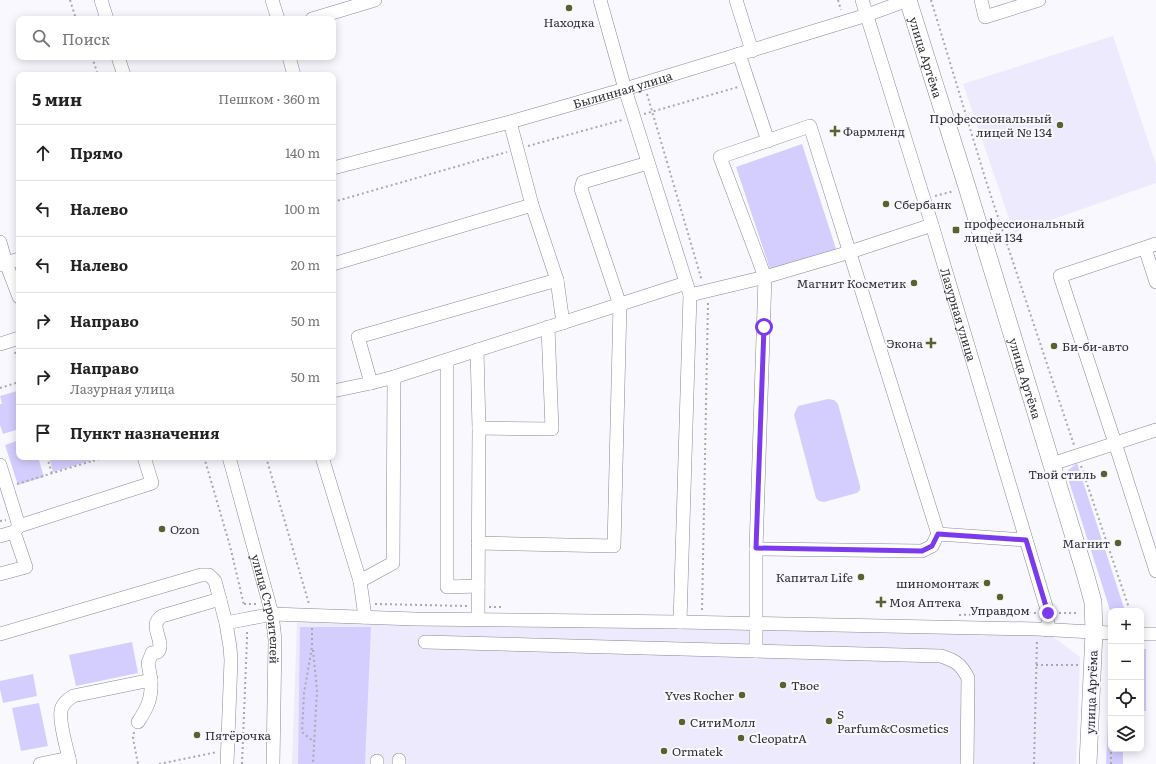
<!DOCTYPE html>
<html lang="ru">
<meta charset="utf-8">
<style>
:root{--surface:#fff;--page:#f6f6f6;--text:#222;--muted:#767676;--line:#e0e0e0}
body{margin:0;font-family:Literata,serif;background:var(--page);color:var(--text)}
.controls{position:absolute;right:12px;bottom:12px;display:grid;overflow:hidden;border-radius:8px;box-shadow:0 2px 10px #0003}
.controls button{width:36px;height:36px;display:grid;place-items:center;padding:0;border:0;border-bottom:1px solid var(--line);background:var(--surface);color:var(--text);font:20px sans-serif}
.stop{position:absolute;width:12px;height:12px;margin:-9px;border:3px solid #7c3aed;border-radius:50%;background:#fff}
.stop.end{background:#7c3aed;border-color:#fff;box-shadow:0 1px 4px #0008}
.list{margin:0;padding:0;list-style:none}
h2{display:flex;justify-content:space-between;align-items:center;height:52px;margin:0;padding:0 16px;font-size:17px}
h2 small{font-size:13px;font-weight:400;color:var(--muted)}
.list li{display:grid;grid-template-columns:26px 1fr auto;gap:12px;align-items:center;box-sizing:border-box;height:56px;padding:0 16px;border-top:1px solid var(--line)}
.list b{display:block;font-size:15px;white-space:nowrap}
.list p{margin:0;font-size:13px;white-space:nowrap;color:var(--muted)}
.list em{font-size:13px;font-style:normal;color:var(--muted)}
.icon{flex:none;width:22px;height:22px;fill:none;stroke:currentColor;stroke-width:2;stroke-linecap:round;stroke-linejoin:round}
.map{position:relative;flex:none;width:1156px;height:764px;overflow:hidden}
.search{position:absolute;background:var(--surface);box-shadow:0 2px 10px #0003;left:16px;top:16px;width:320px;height:44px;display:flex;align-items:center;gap:10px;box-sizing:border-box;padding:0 14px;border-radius:8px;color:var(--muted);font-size:15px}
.panel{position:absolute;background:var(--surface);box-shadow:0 2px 10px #0003;left:16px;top:72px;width:320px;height:388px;border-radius:8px}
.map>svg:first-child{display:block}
.built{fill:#eceafc}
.green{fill:#d4cefe}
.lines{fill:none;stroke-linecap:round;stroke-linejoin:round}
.minor-casing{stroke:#8a8896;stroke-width:14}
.major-casing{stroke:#8a8896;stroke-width:18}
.path{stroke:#a8a8ae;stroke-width:2;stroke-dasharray:2 3;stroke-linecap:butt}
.minor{stroke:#fff;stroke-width:13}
.major{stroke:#fff;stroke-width:17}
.route{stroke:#7c3aed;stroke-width:5}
.poi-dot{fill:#5b612e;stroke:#f8f8fe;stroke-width:1.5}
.labels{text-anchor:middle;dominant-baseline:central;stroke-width:4;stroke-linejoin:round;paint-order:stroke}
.poi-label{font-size:12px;fill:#303035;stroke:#f8f8fe;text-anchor:start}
.street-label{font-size:12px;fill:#303035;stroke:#f8f8fe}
</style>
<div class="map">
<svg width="1156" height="764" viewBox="0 0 1156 764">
<rect width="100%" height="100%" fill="#f8f8fe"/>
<g class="built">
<path d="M1113 36 1156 165V183L1014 233 963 84Z"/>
<path d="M297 622 1051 635 1080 657 1076 764H292Z"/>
</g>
<g class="green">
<path d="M802 144 839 258 774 281 736 167Z"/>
<path d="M17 391 19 396V429L3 434 0 425V404H2L0 396Z"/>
<path d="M828 399 834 400 838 404 860 486V490L857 493 824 502 819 501 816 498 794 415 796 410 798 406Z"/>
<path d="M19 440V457H38L44 477 18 485 5 445Z"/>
<path d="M49 457H88L89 461 53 472Z"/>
<path d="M1077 463 1125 611H1111V613L1066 472Z"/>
<path d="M300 627H371L365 764H298Z"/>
<path d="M132 642 138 673 76 686 69 655Z"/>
<rect x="1141" y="649" width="5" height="62"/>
<path d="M1111 659V749H1123V764H1106Z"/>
<path d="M33 674 37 696 3 703 0 689V681Z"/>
<path d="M39 703 48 746 21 751 12 708Z"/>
</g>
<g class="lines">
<defs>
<g id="minor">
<path d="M101 0 107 19"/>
<path d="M272 0 278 19"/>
<path d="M600 0 625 89 690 295 680 622"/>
<path d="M736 0 752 51"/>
<path id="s1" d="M862 0 932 225 1048 613V630"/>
<path d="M981 0 985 17 1039 0"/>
<path d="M312 19 375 0"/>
<path d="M739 54 768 141"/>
<path d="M118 57 124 75"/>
<path d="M289 57 294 75"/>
<path d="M510 122 532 205 557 280 563 323"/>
<path id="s2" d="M333 168 510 122 625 89 867 15 908 0"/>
<path d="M0 242 6 263 19 297"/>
<path d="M1156 244 1060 276 1115 443 1156 571"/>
<path d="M1145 248 1156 282"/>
<path d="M333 264 532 205"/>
<path d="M0 265 19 259"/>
<path d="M690 295 765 277 850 252 932 225"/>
<path d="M0 344 19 338"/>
<path d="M477 350 479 428 478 619"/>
<path d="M447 360V587L478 586"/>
<path d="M371 383 358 337 557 280"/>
<path d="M333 391 371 383 394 377 686 283"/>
<path d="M479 428 552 429 548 327"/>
<path id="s3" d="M229 457 272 614 275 640 273 764"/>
<path d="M322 457 360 581 365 617"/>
<path d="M1052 464 1156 430"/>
<path d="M0 465 19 526 152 483 144 457"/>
<path d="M0 536 14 532 19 526"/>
<path d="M478 543 614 546 620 305 581 189 583 182 648 163"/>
<path d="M756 549 922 551 932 546 938 534"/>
<path d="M0 574 26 567 14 532"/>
<path d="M360 581 393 563 394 377"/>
<path d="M226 623 272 614 415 619 680 622 1037 629 1111 633"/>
<path d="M0 634 201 575H209L215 581 226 623 230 647 231 660 227 764"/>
<path d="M1141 634H1156"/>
<path d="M425 642 941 656C956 661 961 664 968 678L967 764"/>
<path d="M756 651V549L765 277 720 157 810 126 938 534 1026 540"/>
<path d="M138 722C148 707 152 698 151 680"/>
<path d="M69 758C66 746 59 721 61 711 62 704 67 700 73 696L151 680 148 663 152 653 158 652C166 641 147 626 162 616L220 599"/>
<path d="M40 764 69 758 70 764"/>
<path d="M377 764V761"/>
<path d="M399 764V760"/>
</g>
<g id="major">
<path id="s4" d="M908 0 967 187 1085 573 1093 602 1094 632 1088 764"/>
</g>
</defs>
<use href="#minor" class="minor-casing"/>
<use href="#major" class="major-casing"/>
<g class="path">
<path d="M70 0 76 19"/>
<path d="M838 0 841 10"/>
<path d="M931 0 986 181 1074 445"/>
<path d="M92 57 98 75"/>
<path d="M647 94 702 281"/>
<path d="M644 114 738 87"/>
<path d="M528 146 622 120"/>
<path d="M935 196 954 191"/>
<path d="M333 202 507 152"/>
<path d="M15 352 19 364"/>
<path d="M0 388 19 382"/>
<path d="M47 457 52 474"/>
<path d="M91 457 92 461 107 457"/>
<path d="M204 457 230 546 244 605"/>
<path d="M266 457 309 604"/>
<path d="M1081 466 1130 611"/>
<path d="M17 484 92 461"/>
<path d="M0 521 6 520"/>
<path d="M244 604H257"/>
<path d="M375 604 467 606"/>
<path d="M489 607H503"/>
<path d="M702 610 708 303"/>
<path d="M1059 613H1078"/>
<path d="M959 615 1037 613"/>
<path d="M312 628V647L304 693 302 732 314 742"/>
<path d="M313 650 317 690 313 764"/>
<path d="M1036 665H1080"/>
<path d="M134 732 133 738 138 764"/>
<path d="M159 764 217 752"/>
<path d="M242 764 247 639V631"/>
<path d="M1034 764 1037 639"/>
<path d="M1111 764V749"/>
</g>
<use href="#minor" class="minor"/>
<use href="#major" class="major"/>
</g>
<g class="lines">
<path class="route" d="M764 327 756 548 922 551 932 546 938 534 1026 540 1048 613"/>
</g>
<g class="poi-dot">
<circle cx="569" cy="8" r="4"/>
<circle cx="1060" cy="125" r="4"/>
<path d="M833 125h4v4h4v4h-4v4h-4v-4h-4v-4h4z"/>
<circle cx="886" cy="204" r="4"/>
<rect x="952" y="226" width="8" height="8" rx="2"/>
<circle cx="914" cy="283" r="4"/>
<path d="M929 337h4v4h4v4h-4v4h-4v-4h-4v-4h4z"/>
<circle cx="1054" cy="346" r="4"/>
<circle cx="1104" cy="474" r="4"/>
<circle cx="162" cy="529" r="4"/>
<circle cx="1118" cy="543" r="4"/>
<circle cx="861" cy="577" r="4"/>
<circle cx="987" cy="583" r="4"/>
<circle cx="1000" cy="597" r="4"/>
<path d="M879 596h4v4h4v4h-4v4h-4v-4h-4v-4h4z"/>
<circle cx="783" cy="685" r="4"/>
<circle cx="742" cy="695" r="4"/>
<circle cx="829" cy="721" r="4"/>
<circle cx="682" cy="722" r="4"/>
<circle cx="197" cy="735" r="4"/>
<circle cx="741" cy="738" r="4"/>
<circle cx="664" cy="751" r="4"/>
</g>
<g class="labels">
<g class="poi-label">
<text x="569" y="22" text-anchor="middle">Находка</text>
<text x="1052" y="118" text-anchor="end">Профессиональный<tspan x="1052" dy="14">лицей № 134</tspan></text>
<text x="843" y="131">Фармленд</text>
<text x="894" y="204">Сбербанк</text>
<text x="964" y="223">профессиональный<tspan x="964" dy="14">лицей 134</tspan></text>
<text x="906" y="283" text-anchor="end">Магнит Косметик</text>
<text x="923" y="343" text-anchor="end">Экона</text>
<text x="1062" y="346">Би-би-авто</text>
<text x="1096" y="474" text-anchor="end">Твой стиль</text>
<text x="170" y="529">Ozon</text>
<text x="1110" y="543" text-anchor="end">Магнит</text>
<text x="853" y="577" text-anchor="end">Капитал Life</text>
<text x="979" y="583" text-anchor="end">шиномонтаж</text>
<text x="889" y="602">Моя Аптека</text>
<text x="1000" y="610" text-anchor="middle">Управдом</text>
<text x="791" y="685">Твое</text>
<text x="734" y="695" text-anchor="end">Yves Rocher</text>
<text x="837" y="714">S<tspan x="837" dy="14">Parfum&amp;Cosmetics</tspan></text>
<text x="690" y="722">СитиМолл</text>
<text x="205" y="735">Пятёрочка</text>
<text x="749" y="738">CleopatrA</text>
<text x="672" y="751">Ormatek</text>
</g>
<g class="street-label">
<text stroke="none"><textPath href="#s4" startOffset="60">улица Артёма</textPath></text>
<text stroke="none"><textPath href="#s2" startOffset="300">Былинная улица</textPath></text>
<text stroke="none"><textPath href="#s1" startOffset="329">Лазурная улица</textPath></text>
<text stroke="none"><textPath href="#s4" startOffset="396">улица Артёма</textPath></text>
<text stroke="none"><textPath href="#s3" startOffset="157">улица Строителей</textPath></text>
<text transform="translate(1091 692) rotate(-88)">улица Артёма</text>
</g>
</g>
</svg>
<div class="controls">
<button>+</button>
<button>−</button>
<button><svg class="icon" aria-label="locate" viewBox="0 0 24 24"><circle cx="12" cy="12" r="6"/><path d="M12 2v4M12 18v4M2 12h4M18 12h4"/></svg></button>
<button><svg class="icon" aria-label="layers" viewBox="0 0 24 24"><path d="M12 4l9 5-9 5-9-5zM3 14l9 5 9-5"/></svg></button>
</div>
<div class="stop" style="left:764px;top:327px"></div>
<div class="stop end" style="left:1048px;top:613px"></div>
<div class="search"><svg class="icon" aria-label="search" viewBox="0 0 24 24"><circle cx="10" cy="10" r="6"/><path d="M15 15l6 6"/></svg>Поиск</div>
<section class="panel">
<h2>5 мин<small>Пешком · 360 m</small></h2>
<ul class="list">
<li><svg class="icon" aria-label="ahead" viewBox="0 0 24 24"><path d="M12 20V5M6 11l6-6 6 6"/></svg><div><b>Прямо</b></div><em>140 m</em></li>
<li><svg class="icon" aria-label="left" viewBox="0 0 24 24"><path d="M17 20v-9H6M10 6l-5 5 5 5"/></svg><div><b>Налево</b></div><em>100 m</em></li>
<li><svg class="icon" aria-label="left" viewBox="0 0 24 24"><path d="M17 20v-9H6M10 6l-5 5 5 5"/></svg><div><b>Налево</b></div><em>20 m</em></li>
<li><svg class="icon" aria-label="right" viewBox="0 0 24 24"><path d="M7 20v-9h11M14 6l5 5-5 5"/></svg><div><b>Направо</b></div><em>50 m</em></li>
<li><svg class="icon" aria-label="right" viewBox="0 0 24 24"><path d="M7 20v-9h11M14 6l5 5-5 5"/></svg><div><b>Направо</b><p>Лазурная улица</p></div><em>50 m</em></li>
<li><svg class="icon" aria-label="arrive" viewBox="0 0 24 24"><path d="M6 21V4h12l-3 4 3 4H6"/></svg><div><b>Пункт назначения</b></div></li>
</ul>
</section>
</div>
